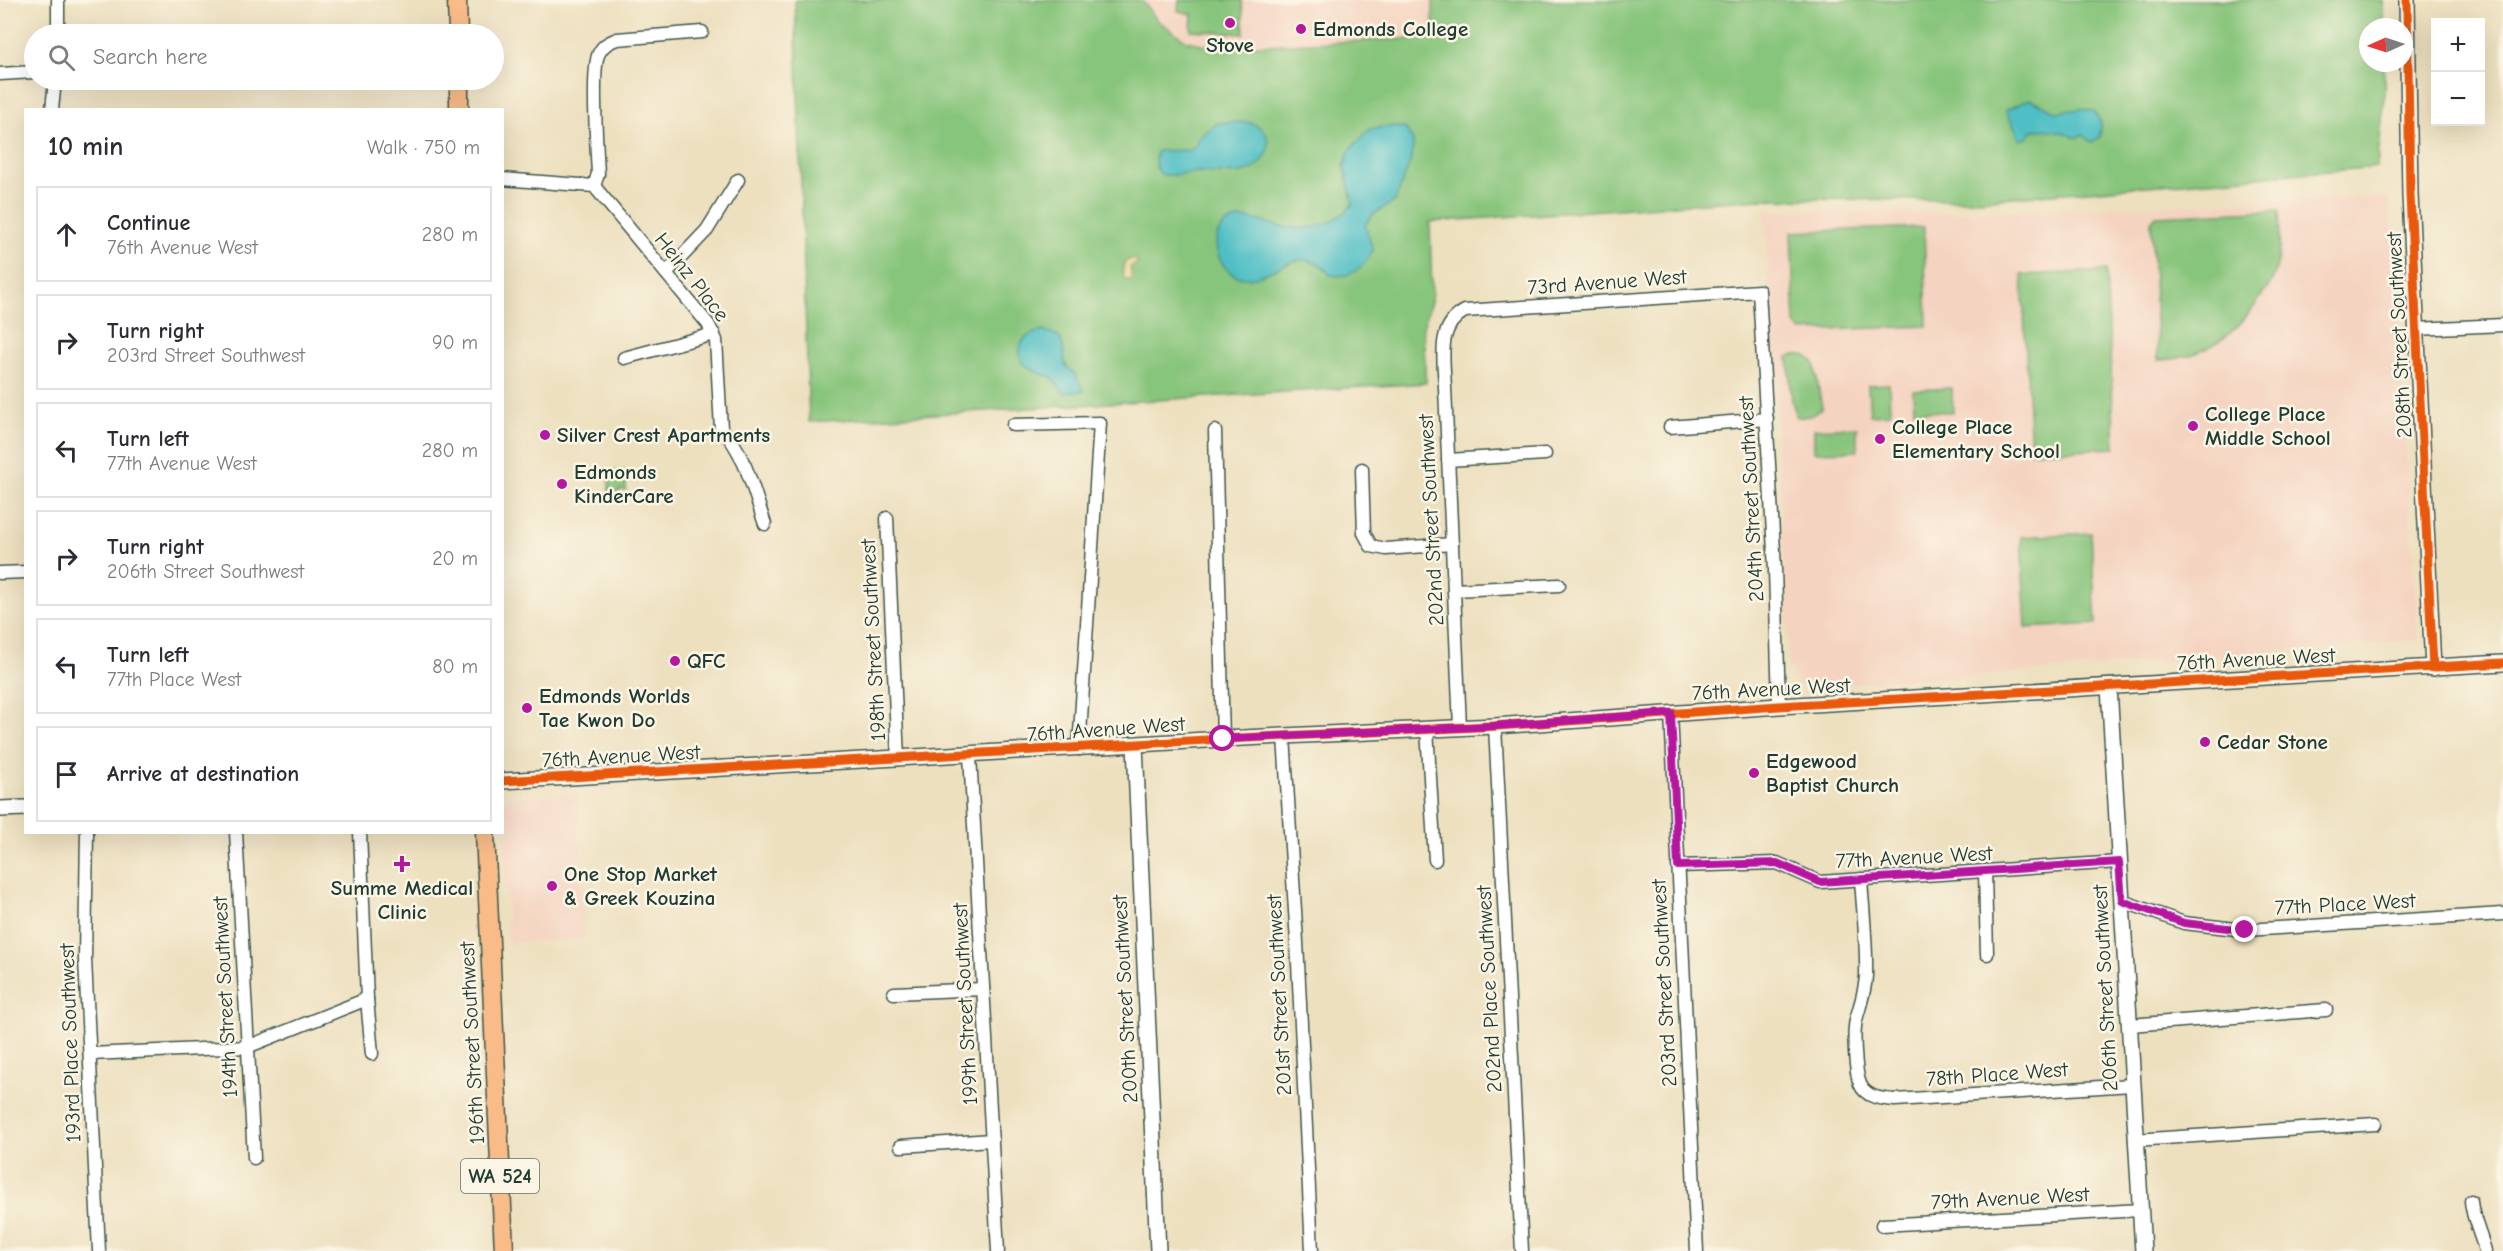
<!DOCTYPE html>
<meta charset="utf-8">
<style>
:root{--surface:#fff;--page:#f2f2f3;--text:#2b2b33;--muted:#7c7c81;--line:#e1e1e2}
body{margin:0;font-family:"Comic Neue",sans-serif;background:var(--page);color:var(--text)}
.controls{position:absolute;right:18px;top:18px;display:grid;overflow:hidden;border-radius:0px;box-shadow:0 6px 24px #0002}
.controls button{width:54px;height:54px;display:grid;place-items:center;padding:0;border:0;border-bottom:2px solid var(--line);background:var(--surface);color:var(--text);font:30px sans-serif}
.compass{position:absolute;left:2359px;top:18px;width:54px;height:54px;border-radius:50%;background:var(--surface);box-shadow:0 6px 24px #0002;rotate:267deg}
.stop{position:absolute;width:18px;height:18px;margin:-14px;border:4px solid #b5179e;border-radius:50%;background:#fff}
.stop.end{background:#b5179e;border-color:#fff;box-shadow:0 2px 6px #0008}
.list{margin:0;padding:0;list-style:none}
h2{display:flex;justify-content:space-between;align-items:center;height:78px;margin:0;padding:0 24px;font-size:26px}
h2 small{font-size:20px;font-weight:400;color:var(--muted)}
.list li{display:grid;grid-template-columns:39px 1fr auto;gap:18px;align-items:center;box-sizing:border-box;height:96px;margin:0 12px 12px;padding:0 12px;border:2px solid var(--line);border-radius:0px}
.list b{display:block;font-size:22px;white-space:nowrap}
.list p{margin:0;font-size:20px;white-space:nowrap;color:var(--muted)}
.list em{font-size:20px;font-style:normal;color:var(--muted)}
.icon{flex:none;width:33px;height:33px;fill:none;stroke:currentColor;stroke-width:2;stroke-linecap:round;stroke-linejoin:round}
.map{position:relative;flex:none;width:2503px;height:1251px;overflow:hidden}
.search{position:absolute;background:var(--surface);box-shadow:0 6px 24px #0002;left:24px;top:24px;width:480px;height:66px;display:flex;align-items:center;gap:15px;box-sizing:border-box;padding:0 21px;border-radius:33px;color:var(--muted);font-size:22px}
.panel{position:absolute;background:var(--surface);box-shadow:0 6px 24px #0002;left:24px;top:108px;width:480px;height:726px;border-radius:0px}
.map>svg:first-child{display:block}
.built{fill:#f4d3c0}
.green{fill:#88c57c;stroke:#548158;stroke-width:1.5}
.sand{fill:#eeda9e;stroke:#868c69;stroke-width:1.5}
.water{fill:#50bfc5;stroke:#387e7c;stroke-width:1.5}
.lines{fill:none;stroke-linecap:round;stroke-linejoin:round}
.minor-casing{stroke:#3e5549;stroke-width:15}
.tertiary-casing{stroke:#3e5549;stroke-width:18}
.primary-casing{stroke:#3e5549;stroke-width:21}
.minor{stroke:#fff;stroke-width:12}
.tertiary{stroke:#fff;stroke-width:15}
.primary{stroke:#f9bc89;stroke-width:18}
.cycleway-casing{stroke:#fcf5e5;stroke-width:13}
.cycleway{stroke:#e8590c;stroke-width:9}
.route{stroke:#b5179e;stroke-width:8}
.poi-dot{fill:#b5179e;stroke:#fcf5e5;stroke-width:2}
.labels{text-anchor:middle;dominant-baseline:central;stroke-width:5;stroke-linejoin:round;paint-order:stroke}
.shield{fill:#fcf5e5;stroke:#617469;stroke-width:1.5}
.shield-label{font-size:20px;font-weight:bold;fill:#1f3d34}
.poi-label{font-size:21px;font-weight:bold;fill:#1f3d34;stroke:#fcf5e5;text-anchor:start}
.street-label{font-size:21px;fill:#1f3d34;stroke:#fcf5e5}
</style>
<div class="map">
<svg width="2503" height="1251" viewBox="0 0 2503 1251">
<rect width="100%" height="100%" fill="#fcf5e5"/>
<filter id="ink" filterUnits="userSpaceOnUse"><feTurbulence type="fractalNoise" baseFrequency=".0167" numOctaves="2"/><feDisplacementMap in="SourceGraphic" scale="12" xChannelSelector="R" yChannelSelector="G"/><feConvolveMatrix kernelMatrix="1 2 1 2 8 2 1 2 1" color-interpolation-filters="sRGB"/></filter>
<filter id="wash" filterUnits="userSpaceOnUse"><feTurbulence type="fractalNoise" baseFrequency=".008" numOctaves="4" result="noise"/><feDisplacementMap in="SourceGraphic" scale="24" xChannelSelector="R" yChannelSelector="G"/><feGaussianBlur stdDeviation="1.35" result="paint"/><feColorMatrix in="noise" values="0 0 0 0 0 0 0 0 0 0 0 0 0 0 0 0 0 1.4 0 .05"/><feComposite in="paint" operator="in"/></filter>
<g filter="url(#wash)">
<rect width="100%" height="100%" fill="#ede0bf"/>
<g class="built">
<path d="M1142 0H1433V38L1216 47 1187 41 1157 20Z"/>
<path d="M2390 197 2418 640 2006 674 1799 686 1789 666 1765 211 1962 213Z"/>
<path d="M578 793 584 939 508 943 503 802 509 798Z"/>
</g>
<g class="green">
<path d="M795 0H1142L1157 20 1187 41 1216 47 1433 38V0H2383V27H2368V63H2384V102L2377 167 1978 200 1761 199 1430 222 1432 298 1423 328 1426 383 809 422Z"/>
<path d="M1179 0H1242L1244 34 1191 30 1192 14 1178 11Z"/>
<path d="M2279 210C2280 230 2281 260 2273 279 2270 286 2264 292 2260 298 2236 335 2202 360 2158 360L2151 222 2156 216Z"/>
<path d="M1924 227 1927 326 1802 331 1795 324 1791 232Z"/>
<path d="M2106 271 2115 448 2031 452 2022 275Z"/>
<path d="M1795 355H1805L1814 363 1822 408 1811 416 1797 417 1792 402 1788 357Z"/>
<path d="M1889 384 1890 414 1870 415 1868 385Z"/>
<path d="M1952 388 1953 412 1914 411 1913 390Z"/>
<path d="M1857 427V451L1814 452V429Z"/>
<path d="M626 471V490H620L615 497H609V472Z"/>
<path d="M2091 533 2096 624 2026 628 2021 537Z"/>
</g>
<path class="sand" d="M1135 259 1138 263 1130 267 1132 278 1128 281 1123 276C1122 266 1124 259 1135 259Z"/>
<g class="water">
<path d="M2030 99 2057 112 2082 109 2094 111 2101 123 2100 137 2092 143 2083 134 2076 138C2061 131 2049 128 2033 130L2027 138 2019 140C2018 129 2009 121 2006 110Z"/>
<path d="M1246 122C1281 128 1272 168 1241 173 1228 175 1213 172 1199 172 1186 173 1175 176 1162 175 1154 167 1154 161 1157 151L1190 150 1196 145 1198 138 1218 123Z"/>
<path d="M1394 126 1406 129 1413 141 1412 157 1395 201 1372 215 1365 225 1373 250C1365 267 1351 279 1330 275 1323 265 1312 259 1299 260 1282 263 1266 277 1248 278 1222 280 1202 236 1229 222 1242 215 1261 221 1274 225 1304 233 1334 227 1353 204L1344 166 1350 150 1370 129Z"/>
<path d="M1043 331C1068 335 1061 347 1066 366L1074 373 1084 391 1063 393 1052 377 1041 374 1022 363C1016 344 1023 334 1043 331Z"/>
</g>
</g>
<g filter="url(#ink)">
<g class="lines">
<defs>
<g id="minor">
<path d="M58 0V34"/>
<path d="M0 74 34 72"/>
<path d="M52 110 55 80"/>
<path d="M502 179 594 186 708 324 716 340 721 429C744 448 755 496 765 524"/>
<path d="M594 186 598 174C597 153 591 67 599 53 603 45 609 42 617 39L702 32"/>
<path d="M666 273 707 230 738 180"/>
<path d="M2416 329 2503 325"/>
<path d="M624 358 714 334"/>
<path d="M1013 425 1100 423 1079 749"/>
<path d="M1670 427 1767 419"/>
<path d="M1215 431 1223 739"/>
<path d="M1448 460 1545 454"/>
<path d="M1362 469 1364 533 1371 546 1386 549 1452 544"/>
<path d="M887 518 898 759"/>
<path d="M0 573 26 572"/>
<path d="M1454 590 1559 585"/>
<path d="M1671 713 1697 1251"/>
<path d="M1495 726 1522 1251"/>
<path d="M1460 727 1445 388C1444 360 1436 326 1465 311L1759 291 1775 569 1779 706"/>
<path d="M1427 729 1435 860"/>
<path d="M1284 736 1297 942 1312 1251"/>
<path d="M970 755 998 1251"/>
<path d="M87 832 85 959 99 1251"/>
<path d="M236 832 254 1158"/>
<path d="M360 832 367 999 372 1054"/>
<path d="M1678 866 1777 863 1820 882 2119 862"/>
<path d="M1985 873 1987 954"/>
<path d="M1861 879C1863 911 1867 944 1866 976 1865 992 1860 1005 1856 1020 1853 1033 1855 1072 1860 1084 1866 1098 1882 1099 1895 1100L2132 1085"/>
<path d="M2122 901 2184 923 2245 930 2503 914"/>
<path d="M894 993 983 989"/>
<path d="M2129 1025 2326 1010"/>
<path d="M90 1054 247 1047 367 999"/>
<path d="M2135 1140 2375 1124"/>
<path d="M901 1146 992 1140"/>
<path d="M2471 1201C2472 1218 2481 1234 2485 1251"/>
<path d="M1882 1225 2140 1210"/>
</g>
<g id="tertiary">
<path d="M2407 0 2410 195 2433 668"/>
<path d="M2109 687 2143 1251"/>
<path d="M1135 745 1158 1251"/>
<path d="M502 781 1223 739 1495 726 1779 706 2503 663"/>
<path d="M0 809 26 808"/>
</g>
<g id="primary">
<path d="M457 0 458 34"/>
<path d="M459 80V110"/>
<path d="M485 832 504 1251"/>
</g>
</defs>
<use href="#minor" class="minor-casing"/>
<use href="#tertiary" class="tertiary-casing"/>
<use href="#primary" class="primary-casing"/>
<use href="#minor" class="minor"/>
<use href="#tertiary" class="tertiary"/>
<use href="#primary" class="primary"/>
<defs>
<g id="cycleway">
<path d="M2407 0 2410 195 2433 668"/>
<path d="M502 781 1223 739 1495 726 1779 706 2503 663"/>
</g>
</defs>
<use href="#cycleway" class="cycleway-casing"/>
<use href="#cycleway" class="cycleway"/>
</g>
</g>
<g class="lines" filter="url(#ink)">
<path class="route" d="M1223 739 1494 726 1671 713 1678 866 1777 863 1820 882 2119 862 2122 901 2184 923 2245 930"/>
</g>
<g class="poi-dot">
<circle cx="1230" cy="23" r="6"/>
<circle cx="1301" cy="29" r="6"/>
<circle cx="2193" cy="426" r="6"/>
<circle cx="545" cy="435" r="6"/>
<circle cx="1880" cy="439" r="6"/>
<circle cx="562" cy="484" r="6"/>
<circle cx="675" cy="661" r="6"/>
<circle cx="527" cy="708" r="6"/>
<circle cx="2205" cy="742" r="6"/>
<circle cx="1754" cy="773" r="6"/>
<path d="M399 855h6v6h6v6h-6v6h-6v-6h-6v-6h6z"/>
<circle cx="552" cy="886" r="6"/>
</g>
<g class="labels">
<rect class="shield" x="461" y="1159" width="78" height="34" rx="4.5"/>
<g class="shield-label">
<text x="500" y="1176">WA 524</text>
</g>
<g class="poi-label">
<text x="1313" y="29">Edmonds College</text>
<text x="1230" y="45" text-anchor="middle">Stove</text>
<text x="2205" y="414">College Place<tspan x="2205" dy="24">Middle School</tspan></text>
<text x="1892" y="427">College Place<tspan x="1892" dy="24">Elementary School</tspan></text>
<text x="557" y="435">Silver Crest Apartments</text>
<text x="574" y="472">Edmonds<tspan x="574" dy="24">KinderCare</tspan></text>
<text x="687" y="661">QFC</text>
<text x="539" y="696">Edmonds Worlds<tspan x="539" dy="24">Tae Kwon Do</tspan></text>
<text x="2217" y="742">Cedar Stone</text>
<text x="1766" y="761">Edgewood<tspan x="1766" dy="24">Baptist Church</tspan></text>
<text x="564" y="874">One Stop Market<tspan x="564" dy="24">&amp; Greek Kouzina</tspan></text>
<text x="402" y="888" text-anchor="middle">Summe Medical<tspan x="402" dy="24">Clinic</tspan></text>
</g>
<g class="street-label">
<text transform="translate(692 277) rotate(52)">Heinz Place</text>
<text transform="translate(1607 282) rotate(-4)">73rd Avenue West</text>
<text transform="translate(2399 335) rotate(-93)">208th Street Southwest</text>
<text transform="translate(1751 499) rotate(-93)">204th Street Southwest</text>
<text transform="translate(1431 520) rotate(-93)">202nd Street Southwest</text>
<text transform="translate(873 640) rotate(-93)">198th Street Southwest</text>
<text transform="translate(2256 659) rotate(-3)">76th Avenue West</text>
<text transform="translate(1771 689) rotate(-3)">76th Avenue West</text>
<text transform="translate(1106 729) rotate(-4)">76th Avenue West</text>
<text transform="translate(621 756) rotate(-3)">76th Avenue West</text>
<text transform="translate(1914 857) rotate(-3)">77th Avenue West</text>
<text transform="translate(2345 904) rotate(-3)">77th Place West</text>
<text transform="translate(1664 983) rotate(-93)">203rd Street Southwest</text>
<text transform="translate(2105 988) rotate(-93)">206th Street Southwest</text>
<text transform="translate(1489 989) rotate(-93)">202nd Place Southwest</text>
<text transform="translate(1279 995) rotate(-93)">201st Street Southwest</text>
<text transform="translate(225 997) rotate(-93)">194th Street Southwest</text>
<text transform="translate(1125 999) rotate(-93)">200th Street Southwest</text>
<text transform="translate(965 1004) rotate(-93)">199th Street Southwest</text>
<text transform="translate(70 1043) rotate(-92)">193rd Place Southwest</text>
<text transform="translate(472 1043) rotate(-93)">196th Street Southwest</text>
<text transform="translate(1997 1074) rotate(-4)">78th Place West</text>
<text transform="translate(2010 1198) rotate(-3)">79th Avenue West</text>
</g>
</g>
</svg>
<div class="controls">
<button>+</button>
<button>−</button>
</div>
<svg class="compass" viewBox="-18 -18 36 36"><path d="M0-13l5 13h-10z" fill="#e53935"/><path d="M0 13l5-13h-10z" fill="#7c7c81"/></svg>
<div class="stop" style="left:1223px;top:739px"></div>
<div class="stop end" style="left:2245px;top:930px"></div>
<div class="search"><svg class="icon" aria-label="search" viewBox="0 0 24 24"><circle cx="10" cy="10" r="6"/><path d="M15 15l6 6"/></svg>Search here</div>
<section class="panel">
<h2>10 min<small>Walk · 750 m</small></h2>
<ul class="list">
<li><svg class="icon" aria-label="ahead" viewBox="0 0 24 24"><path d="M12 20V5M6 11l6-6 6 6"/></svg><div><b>Continue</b><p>76th Avenue West</p></div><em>280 m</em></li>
<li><svg class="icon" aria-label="right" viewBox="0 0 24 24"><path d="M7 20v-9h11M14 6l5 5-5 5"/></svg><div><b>Turn right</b><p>203rd Street Southwest</p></div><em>90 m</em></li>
<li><svg class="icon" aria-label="left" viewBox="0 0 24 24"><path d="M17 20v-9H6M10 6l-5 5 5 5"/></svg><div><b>Turn left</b><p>77th Avenue West</p></div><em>280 m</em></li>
<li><svg class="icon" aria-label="right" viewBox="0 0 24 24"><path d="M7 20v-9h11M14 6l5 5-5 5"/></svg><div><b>Turn right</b><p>206th Street Southwest</p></div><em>20 m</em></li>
<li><svg class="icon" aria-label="left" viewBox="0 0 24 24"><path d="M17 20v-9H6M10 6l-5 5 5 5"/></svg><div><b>Turn left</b><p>77th Place West</p></div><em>80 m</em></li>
<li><svg class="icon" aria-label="arrive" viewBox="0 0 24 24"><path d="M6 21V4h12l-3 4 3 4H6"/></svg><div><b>Arrive at destination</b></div></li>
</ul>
</section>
</div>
